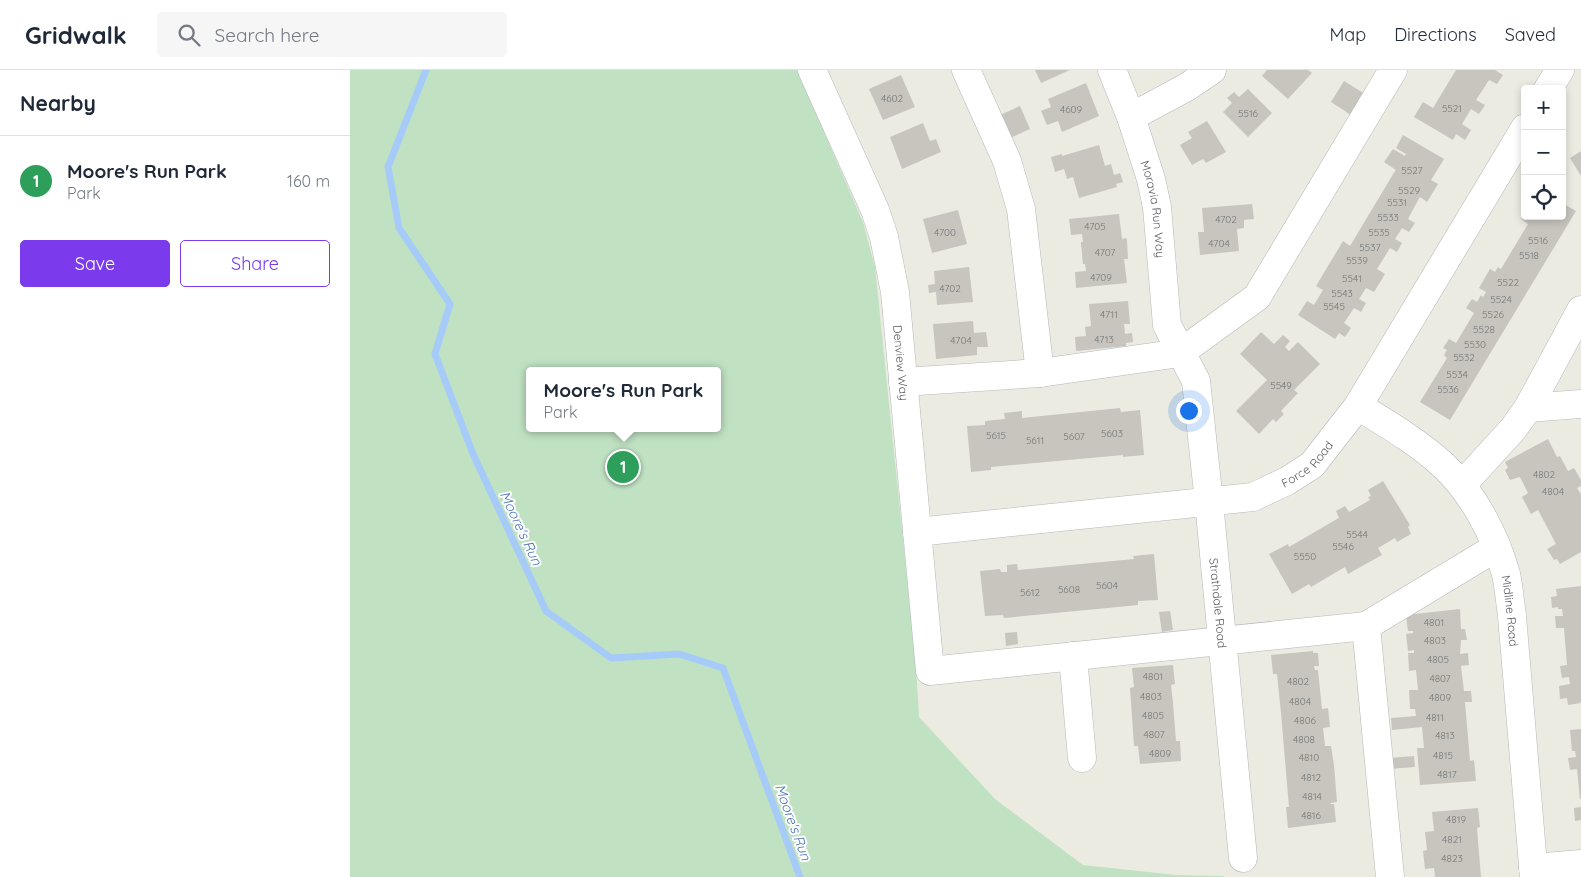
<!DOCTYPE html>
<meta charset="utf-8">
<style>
:root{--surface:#fff;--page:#f6f6f7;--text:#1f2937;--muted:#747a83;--line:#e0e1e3;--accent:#7c3aed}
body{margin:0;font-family:Quicksand,sans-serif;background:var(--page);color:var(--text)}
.controls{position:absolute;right:15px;top:15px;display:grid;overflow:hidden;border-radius:5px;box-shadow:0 2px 8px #0003}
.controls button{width:45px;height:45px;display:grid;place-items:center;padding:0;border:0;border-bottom:1px solid var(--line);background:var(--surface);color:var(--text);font:25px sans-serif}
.you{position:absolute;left:838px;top:340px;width:18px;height:18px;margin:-12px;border:4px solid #fff;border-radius:50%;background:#1a73e8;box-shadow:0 0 0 8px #1a73e833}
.badge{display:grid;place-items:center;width:32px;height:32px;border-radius:50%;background:var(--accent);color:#fff;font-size:16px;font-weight:700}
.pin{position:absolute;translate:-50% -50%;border:2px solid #fff;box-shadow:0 1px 5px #0006}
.popup{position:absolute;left:176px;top:297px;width:195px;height:65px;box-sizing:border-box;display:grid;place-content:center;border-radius:5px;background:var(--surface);filter:drop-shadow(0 1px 4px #0005);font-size:16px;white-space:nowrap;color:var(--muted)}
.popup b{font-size:19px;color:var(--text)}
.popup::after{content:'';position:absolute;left:50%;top:100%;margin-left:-10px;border:10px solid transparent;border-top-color:var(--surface)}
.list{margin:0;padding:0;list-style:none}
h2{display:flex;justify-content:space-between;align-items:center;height:65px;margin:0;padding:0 20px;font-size:21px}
h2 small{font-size:16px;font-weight:400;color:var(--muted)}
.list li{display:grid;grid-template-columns:32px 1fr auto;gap:15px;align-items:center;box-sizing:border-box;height:90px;padding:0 20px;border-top:1px solid var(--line)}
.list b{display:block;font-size:19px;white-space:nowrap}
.list p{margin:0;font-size:16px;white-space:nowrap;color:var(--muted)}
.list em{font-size:16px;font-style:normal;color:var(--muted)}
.actions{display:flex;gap:10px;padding:15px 20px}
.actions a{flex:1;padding:11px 0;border:1px solid var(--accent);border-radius:5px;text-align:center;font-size:18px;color:var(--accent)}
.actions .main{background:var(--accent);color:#fff}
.icon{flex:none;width:28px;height:28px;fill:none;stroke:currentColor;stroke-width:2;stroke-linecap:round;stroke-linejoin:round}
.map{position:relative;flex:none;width:1231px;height:807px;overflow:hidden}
header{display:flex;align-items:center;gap:30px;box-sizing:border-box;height:70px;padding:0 25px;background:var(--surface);border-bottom:1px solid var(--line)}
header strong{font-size:24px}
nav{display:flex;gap:28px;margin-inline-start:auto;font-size:18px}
.search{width:350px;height:45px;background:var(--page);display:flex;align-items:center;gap:12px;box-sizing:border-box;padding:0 18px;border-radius:5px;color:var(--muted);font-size:19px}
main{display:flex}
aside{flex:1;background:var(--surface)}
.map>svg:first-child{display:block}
.green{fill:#c0e2c3;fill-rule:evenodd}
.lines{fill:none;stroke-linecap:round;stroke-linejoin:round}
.stream{stroke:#a6cbf8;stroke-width:7}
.building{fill:#c7c5be}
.minor-casing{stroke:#b4b7bb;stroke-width:29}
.minor{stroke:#fff;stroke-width:28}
.labels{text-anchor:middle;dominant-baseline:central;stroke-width:4;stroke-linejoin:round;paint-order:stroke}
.number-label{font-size:10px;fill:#757778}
.street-label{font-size:12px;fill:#5a5d61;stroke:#fff}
.water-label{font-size:14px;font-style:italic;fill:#4b75b8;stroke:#fff}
</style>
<header>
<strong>Gridwalk</strong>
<div class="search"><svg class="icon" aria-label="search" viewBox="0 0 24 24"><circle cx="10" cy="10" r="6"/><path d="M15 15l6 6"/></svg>Search here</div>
<nav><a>Map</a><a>Directions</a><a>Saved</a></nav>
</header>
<main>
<aside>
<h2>Nearby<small></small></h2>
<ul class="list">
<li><span class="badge" style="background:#2e9e5b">1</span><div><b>Moore's Run Park</b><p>Park</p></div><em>160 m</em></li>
</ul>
<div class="actions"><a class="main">Save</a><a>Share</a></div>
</aside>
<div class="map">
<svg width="1231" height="807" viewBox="0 0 1231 807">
<rect width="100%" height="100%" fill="#ecebe2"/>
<path class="green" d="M0 0H447L513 152 525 197 566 596 569 647 645 729 733 795 826 805 872 806 875 807H0ZM179 301H367V358H179Z"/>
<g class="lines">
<path class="stream" d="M76 0 38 97 49 158 100 234 85 284 123 384 196 541 261 588 329 584 373 598 450 807"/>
</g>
<g class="building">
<path d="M685 0H720L691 13Z"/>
<path d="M917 0H958L962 3 938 29 912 6Z"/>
<path d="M1106 0H1145L1153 5 1147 14 1139 10 1126 30 1135 35 1129 44 1121 39 1112 54 1121 60 1115 70 1106 64 1103 70 1064 47 1073 32 1083 38Z"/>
<path d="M551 5 565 37 533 50 519 19Z"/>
<path d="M994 11 1015 24 1001 45 981 32Z"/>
<path d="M736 13 749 46 712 62 708 51 697 55 691 41 701 37 698 29Z"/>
<path d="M898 19 922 43 898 67 873 42 882 33 877 28 884 22 889 27Z"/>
<path d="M670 36 680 59 658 69 648 46Z"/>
<path d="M857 51 876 82 856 93 853 89 842 95 830 75 842 68 838 62Z"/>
<path d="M573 53 580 71 586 69 591 82 552 99 540 67Z"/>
<path d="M1053 65 1094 89 1081 110 1088 114 1077 132 1070 127 1066 134 1058 149 1065 153 1059 162 1052 158 1045 169 1052 173 1047 182 1040 178 1027 199 1035 204 1024 222 1016 218 1009 229 1016 233 1011 242 1004 238 994 253 1001 258 995 267 989 263 985 269 948 245 957 231 964 235 973 220 966 216 993 171 1000 176 1045 101 1046 100 1034 92 1043 79 1055 86 1056 84 1046 78Z"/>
<path d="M749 75 755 96 761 94 764 105 770 103 773 112 766 114 767 117 729 128 723 107 717 109 714 99 705 102 701 87 712 84V86Z"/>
<path d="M1231 81V106L1220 88Z"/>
<path d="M1212 133 1226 141 1100 350 1070 332 1097 288 1094 285 1097 280 1093 278 1099 269 1106 273 1124 243 1116 238 1122 229 1127 232 1131 225 1133 227 1136 222 1129 218 1140 199 1145 202 1148 197 1151 199 1178 154 1171 149 1175 143V146H1212Z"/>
<path d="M902 134 904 149 894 150V158L887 159 889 181 850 185 848 162H854L852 138Z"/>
<path d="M608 140 617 174 582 183 573 149Z"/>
<path d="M769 144 772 169 776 168 777 170 778 189H774L777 213 726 218 725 202 736 201 735 194H733L731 174V172H733L732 164 721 165 719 149Z"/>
<path d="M619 197 623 232 587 235 586 222 579 223 578 215 585 214 584 201Z"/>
<path d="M778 231 780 254H774L775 264 782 263 783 272 776 273V276L726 281 725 267 736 266 735 257 741 256 739 234Z"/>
<path d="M623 251 624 263 636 262 638 277H627V285L586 289 583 254Z"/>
<path d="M911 262 924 274 933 265 940 271 935 277 939 281 948 272 970 294 944 320 948 323 931 341 934 344 926 352 923 349 909 364 886 341 917 310 890 284Z"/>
<path d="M770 338 771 342 790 340 794 385 773 387V385L641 397V400L621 402 617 356 635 355V351L655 349 654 343 672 341V348Z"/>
<path d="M1198 369 1207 387 1210 386 1218 401 1224 398 1231 410V416L1227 418 1231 424V482L1210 494 1207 489 1204 490 1197 479 1206 474 1188 440 1181 444 1172 427 1178 423 1170 407 1160 410 1155 400 1158 398 1155 392Z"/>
<path d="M1033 411 1060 455 1058 457 1061 464 1047 472 1045 468 1028 478 1032 485 998 504 995 497 961 517 959 514 942 524 919 484 938 474 939 477 987 449 989 448 986 441 995 436 999 442 1020 430 1018 427 1021 426 1018 420Z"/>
<path d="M804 484 808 530 788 531V535L768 537 654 548 653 545 635 546 630 501 650 499 651 502H657V495L667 494 668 500 784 489 783 486Z"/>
<path d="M1231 516V633L1218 635 1217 628 1210 629 1209 616 1220 614 1219 607 1212 608 1210 596 1217 595 1214 558H1206L1205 546H1213L1212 539H1208V537L1202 538 1201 527 1207 526 1206 519Z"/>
<path d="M1110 539 1111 559H1115L1117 570H1111L1110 584 1118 583 1119 595 1111 596 1114 621H1121L1122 632H1115L1120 691 1124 690 1126 711 1070 715 1067 678H1074L1072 657 1042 660 1041 648 1066 646 1065 639H1060L1059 620H1068L1066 600 1059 601 1058 583H1064V580L1058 581 1056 564 1063 563V561H1058L1056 545Z"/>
<path d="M820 541 823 560 812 562 809 542Z"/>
<path d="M667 562 668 574 656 576 655 563Z"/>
<path d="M963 581V583H968L969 596H964L965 600H968L972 639 978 638 980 657 973 658 975 676H981L984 695 987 732 980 733 981 734H984L986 752 938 758 936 737H939L931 643 927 604H923L921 585Z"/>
<path d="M823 595 825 614 821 615 823 633 826 671H830L831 691 790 694 788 676H784L780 618 784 617 782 598Z"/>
<path d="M1231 659V729H1230L1227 699 1220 700 1218 688 1226 687 1225 681H1222L1220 660Z"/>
<path d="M1064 686 1065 697 1039 699 1038 688Z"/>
<path d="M1231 737V750L1225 751 1224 738Z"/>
<path d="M1128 738 1130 757 1127 758 1131 807H1085L1084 798 1075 799 1073 781 1077 780 1075 762 1084 761 1082 742Z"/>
</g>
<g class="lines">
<defs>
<g id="minor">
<path id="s1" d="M462 0 525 140 534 167 545 222 580 601 1016 556"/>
<path d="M616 0 657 91 671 139 690 303"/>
<path id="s2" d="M762 0 781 47 801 109 807 137 817 255 846 311 859 432 893 788"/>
<path d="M1198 19 1210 0"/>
<path d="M781 47 837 17 862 0"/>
<path d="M553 312 690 303 830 283 907 227 1043 0"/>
<path id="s3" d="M1008 336C1037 354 1068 372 1093 395 1123 423 1145 465 1156 504 1159 518 1160 532 1162 546L1184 807"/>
<path d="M1178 338 1231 334"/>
<path d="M1112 415 1163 359 1178 338 1231 240"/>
<path id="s4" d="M567 462 903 427 937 411 962 395 1008 336 1175 58"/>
<path d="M723 586 732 688"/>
<path d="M1183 798 1231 794"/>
<path d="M1040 807 1016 556 1147 477"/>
</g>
</defs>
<use href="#minor" class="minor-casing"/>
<use href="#minor" class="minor"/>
</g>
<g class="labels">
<g class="number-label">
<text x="542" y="28">4602</text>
<text x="1102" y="38">5521</text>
<text x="721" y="39">4609</text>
<text x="898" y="43">5516</text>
<text x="1062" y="100">5527</text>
<text x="1059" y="120">5529</text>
<text x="1047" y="132">5531</text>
<text x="1038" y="147">5533</text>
<text x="876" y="149">4702</text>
<text x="745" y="156">4705</text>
<text x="595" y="162">4700</text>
<text x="1029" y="162">5535</text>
<text x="1188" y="170">5516</text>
<text x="869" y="173">4704</text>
<text x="1020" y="177">5537</text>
<text x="755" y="182">4707</text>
<text x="1179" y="185">5518</text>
<text x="1007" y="190">5539</text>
<text x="751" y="207">4709</text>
<text x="1002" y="208">5541</text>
<text x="1158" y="212">5522</text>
<text x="600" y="218">4702</text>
<text x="992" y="223">5543</text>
<text x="1151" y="229">5524</text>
<text x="984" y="236">5545</text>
<text x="759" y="244">4711</text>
<text x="1143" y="244">5526</text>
<text x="1134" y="259">5528</text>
<text x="754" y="269">4713</text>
<text x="611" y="270">4704</text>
<text x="1125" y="274">5530</text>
<text x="1114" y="287">5532</text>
<text x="1107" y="304">5534</text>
<text x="931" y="315">5549</text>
<text x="1098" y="319">5536</text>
<text x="762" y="363">5603</text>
<text x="646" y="365">5615</text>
<text x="724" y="366">5607</text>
<text x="685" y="370">5611</text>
<text x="1194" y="404">4802</text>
<text x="1203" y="421">4804</text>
<text x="1007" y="464">5544</text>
<text x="993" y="476">5546</text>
<text x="955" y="486">5550</text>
<text x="757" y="515">5604</text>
<text x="719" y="519">5608</text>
<text x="680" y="522">5612</text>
<text x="1084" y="552">4801</text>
<text x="1085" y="570">4803</text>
<text x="1088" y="589">4805</text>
<text x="803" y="606">4801</text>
<text x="1090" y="608">4807</text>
<text x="948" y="611">4802</text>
<text x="801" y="626">4803</text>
<text x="1090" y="627">4809</text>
<text x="950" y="631">4804</text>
<text x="803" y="645">4805</text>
<text x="1085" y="647">4811</text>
<text x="955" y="650">4806</text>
<text x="804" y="664">4807</text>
<text x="1095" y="665">4813</text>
<text x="954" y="669">4808</text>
<text x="810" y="683">4809</text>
<text x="1093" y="685">4815</text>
<text x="959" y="687">4810</text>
<text x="1097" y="704">4817</text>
<text x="961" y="707">4812</text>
<text x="962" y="726">4814</text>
<text x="961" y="745">4816</text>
<text x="1106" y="749">4819</text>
<text x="1102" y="769">4821</text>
<text x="1102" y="788">4823</text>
</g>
<g class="street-label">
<text stroke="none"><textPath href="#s2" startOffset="146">Moravia Run Way</textPath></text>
<text stroke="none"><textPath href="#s1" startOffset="309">Denview Way</textPath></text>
<text stroke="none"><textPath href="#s4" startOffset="402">Force Road</textPath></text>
<text stroke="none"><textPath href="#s2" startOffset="549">Strathdale Road</textPath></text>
<text stroke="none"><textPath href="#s3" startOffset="268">Midline Road</textPath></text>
</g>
<g class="water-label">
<text transform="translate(171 458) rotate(65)">Moore's Run</text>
<text transform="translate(443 752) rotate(70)">Moore's Run</text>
</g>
</g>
</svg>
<div class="controls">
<button>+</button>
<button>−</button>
<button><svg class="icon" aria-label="locate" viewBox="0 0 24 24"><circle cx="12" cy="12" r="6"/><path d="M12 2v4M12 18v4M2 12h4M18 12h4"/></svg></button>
</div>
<div class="you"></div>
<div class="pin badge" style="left:273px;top:397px;background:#2e9e5b">1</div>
<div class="popup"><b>Moore's Run Park</b>Park</div>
</div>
</main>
